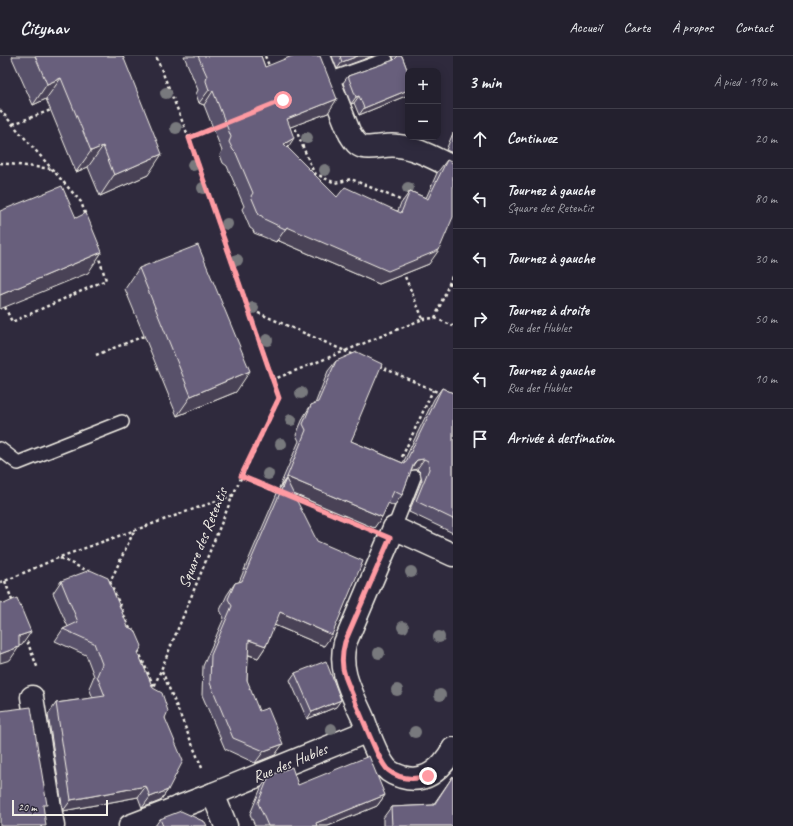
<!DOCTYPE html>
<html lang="fr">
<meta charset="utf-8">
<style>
:root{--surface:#23202e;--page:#2b2836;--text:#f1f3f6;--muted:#a3a3aa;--line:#403e4a}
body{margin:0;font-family:Caveat,sans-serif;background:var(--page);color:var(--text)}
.controls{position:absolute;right:12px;top:12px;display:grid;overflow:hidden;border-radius:8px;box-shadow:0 2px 10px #0003}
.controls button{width:36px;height:36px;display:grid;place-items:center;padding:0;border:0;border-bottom:1px solid var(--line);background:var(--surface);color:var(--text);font:20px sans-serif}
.scale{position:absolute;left:12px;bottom:10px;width:96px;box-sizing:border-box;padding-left:4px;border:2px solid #f4f1e8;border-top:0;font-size:11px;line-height:14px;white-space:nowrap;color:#f4f1e8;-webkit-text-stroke:3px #2f2a3d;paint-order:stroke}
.stop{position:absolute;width:12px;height:12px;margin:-9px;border:3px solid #ff9aa2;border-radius:50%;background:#fff}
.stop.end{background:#ff9aa2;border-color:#fff;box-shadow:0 1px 4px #0008}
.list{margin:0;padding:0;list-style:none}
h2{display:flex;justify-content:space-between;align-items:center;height:52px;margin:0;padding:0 16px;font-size:17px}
h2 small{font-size:13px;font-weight:400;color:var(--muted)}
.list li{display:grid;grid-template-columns:26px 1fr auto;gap:12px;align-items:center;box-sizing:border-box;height:60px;padding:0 16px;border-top:1px solid var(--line)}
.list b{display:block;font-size:15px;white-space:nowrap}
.list p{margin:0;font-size:13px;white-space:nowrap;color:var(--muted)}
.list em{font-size:13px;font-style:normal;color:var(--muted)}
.icon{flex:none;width:22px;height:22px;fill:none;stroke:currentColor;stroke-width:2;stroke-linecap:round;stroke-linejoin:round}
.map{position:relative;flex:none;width:453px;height:770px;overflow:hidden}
header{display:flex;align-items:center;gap:24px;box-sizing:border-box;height:56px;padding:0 20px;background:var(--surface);border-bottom:1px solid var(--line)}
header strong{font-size:19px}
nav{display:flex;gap:22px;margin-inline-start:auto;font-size:14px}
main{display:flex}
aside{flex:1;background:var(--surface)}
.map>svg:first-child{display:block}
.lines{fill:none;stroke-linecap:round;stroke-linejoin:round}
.service-casing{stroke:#f4f1e8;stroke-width:16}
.minor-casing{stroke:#f4f1e8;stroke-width:25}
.path{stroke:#f4f1e8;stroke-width:2.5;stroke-dasharray:3 3;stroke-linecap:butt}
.service{stroke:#2f2a3d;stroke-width:13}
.minor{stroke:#2f2a3d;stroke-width:22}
.tree{fill:#78797d}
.wall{fill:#59516a;stroke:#f4f1e8}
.shaded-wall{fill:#494256;stroke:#f4f1e8}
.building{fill:#685e7b;stroke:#f4f1e8}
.route{stroke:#ff9aa2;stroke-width:5}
.labels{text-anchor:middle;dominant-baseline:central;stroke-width:3;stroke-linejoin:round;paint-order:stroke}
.street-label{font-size:16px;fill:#f4f1e8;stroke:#2f2a3d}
</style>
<header>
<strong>Citynav</strong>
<nav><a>Accueil</a><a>Carte</a><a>À propos</a><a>Contact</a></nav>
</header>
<main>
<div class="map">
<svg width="453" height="770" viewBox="0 0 453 770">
<rect width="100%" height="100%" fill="#2f2a3d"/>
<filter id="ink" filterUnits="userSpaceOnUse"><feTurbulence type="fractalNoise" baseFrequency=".025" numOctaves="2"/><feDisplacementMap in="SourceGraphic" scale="8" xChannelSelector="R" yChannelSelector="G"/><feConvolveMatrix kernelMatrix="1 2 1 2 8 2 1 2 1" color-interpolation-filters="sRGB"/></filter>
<g filter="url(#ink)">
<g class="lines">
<defs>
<g id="service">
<path d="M329 24 386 4"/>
<path d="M0 393 18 407 122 366"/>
<path d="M394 472 414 421"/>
</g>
<g id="minor">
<path d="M319 0 350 78C354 84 356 89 363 91 375 93 386 88 398 90 417 92 435 103 453 111"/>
<path d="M453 499 394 472 345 587C338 615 352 637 363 662 368 676 377 701 386 712 390 717 396 719 402 721 426 728 442 712 453 693"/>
<path d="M32 641 53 770"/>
<path d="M213 738 368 675"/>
<path d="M130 770 213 738 226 770"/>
</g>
</defs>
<use href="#service" class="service-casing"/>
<use href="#minor" class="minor-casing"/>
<g class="path">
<path d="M265 0 270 12"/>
<path d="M0 54 81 146 86 160"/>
<path d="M293 67 314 117 335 127 351 123 405 146"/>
<path d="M13 68 51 54"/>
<path d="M189 82 214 72"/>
<path d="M0 107 53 113"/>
<path d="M5 251 12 266 106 224 98 199"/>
<path d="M247 252 345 295 423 263 403 216"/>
<path d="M435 262 453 218"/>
<path d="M423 263 435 262 453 270"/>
<path d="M96 299 144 280"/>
<path d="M379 310 442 338"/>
<path d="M272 324 345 295 354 299"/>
<path d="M402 401 433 334"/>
<path d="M241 420 280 437"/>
<path d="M294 442 363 471"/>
<path d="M60 502 90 516"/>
<path d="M5 525 13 547"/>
<path d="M109 525 110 526 134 475"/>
<path d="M0 526 5 525 60 501 233 439"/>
<path d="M110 526 130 573"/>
<path d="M25 580 38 613"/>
<path d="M138 594 154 631 233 439 279 342 189 82 156 0"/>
<path d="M162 615 202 712"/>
</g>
<use href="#service" class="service"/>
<use href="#minor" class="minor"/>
</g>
<g class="tree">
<circle cx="166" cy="37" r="6"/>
<circle cx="176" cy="72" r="6"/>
<circle cx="307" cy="82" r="6"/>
<circle cx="193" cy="109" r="6"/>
<circle cx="325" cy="114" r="6"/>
<circle cx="203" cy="132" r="6"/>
<circle cx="408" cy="132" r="6"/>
<circle cx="227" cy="168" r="6"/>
<circle cx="237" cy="204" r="6"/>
<circle cx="253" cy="252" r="6"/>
<circle cx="267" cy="284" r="6"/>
<circle cx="301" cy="337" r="6"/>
<circle cx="291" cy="364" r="6"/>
<circle cx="281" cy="388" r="6"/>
<circle cx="268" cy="418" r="6"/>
<circle cx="411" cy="516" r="6"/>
<circle cx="403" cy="571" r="6"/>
<circle cx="439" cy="581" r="6"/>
<circle cx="379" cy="597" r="6"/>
<circle cx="397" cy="634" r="6"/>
<circle cx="440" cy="639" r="6"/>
<circle cx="331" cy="673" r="6"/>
<circle cx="415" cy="676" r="6"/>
</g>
<g class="wall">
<path d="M13 0H123L148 119 100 140 88 111 76 116 46 43 33 49 12 2Z"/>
<path d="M184 0H261L265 11 328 57 290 71 287 92 337 141 398 155 400 149 410 135 426 142 437 117 447 104 429 208 379 228 277 184 276 186 254 177 253 174 250 172 242 153 244 150 227 110 223 107 220 99 222 95 204 49 199 47 196 38 198 34Z"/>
<path d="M332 0H373L337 13Z"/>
<path d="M393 0H402L408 16V39L359 59 354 47 351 48 343 27 348 20 394 4 393 1Z"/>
<path d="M453 77V97L446 94Z"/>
<path d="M139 212 236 336 177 360 125 233Z"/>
<path d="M336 305 359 363 351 385 403 407 434 343 442 332 453 337V477L409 456 422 424 420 416 417 413 411 414 402 439 394 450 388 447 374 472 293 438 324 590 274 569 266 590 258 602 248 599 247 624 249 633 275 699 255 707 225 693 202 639 203 610 224 562 220 554 227 539 235 527 239 526 278 435 280 432H279L299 385 296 379 304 360 311 349 315 348 328 315Z"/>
<path d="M61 525 138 597 165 662 168 734 160 745 142 752 138 741 63 755 48 659 56 647 93 642 89 632 94 620 86 599 55 585 63 573 68 571 53 537Z"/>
<path d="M295 617 336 651 307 663 290 624Z"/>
<path d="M269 720 298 729 385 739 377 750 328 770H255L250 758 261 732Z"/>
<path d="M453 720V770H383V762L391 751 433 749Z"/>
<path d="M160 763 207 770H155Z"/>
</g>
<g class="shaded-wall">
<path d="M358 0H373L337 13 342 6Z"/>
<path d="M61 22 46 43 33 49 47 28Z"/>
<path d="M209 34 213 35 204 49 199 47Z"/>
<path d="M408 34V39L359 59 364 52Z"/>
<path d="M359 40 354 47 351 48 356 41Z"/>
<path d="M337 43 328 57 277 76 287 63Z"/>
<path d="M294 82 285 96 284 88Z"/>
<path d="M103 90 88 111 76 116 91 95Z"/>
<path d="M162 98 148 119 100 140 114 119Z"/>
<path d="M287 171 439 194 429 208 379 228 277 184 276 186Z"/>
<path d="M102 196 88 217 0 253V239Z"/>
<path d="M250 315 236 336 177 360 191 340Z"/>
<path d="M424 403 417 413 409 415 417 404Z"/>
<path d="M287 421 382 461 374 472 282 433 286 423 280 432H279Z"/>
<path d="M280 556 332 579 324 590 272 568Z"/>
<path d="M31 576 22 589 11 593 19 580Z"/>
<path d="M249 584 266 590 258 602 241 596Z"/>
<path d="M19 591 10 604 0 607V598Z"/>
<path d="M341 644 336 651 307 663 312 656Z"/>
<path d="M283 688 275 699 255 707 264 695Z"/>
<path d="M146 730 138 741 63 755 71 744Z"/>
<path d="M168 734 160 745 142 752 150 741Z"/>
<path d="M385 739 377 750 328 770H314L316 767Z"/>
</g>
<g class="building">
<path d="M35 0H123L162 98 114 119 103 90 91 95 61 22 47 28Z"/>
<path d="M198 0H261L265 11 292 0H320L337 43 287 63 294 82 284 88 337 141 345 131 401 157 410 135 428 143 447 104 453 107V161L439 194 388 215 287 171 285 173 264 163 262 160 259 159 251 140 253 137 236 97 233 94 229 86 231 81 213 35 209 34 206 25 207 20Z"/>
<path d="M340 0H358L342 6Z"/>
<path d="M398 0H402L408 16V34L364 52 359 40 356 41 348 20 394 4Z"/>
<path d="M62 130 76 162 86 157 102 196 0 239V155Z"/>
<path d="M198 189 250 315 191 340 139 212Z"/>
<path d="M357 296 382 308 359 363 360 365 351 385 405 408 442 332 453 337V463L416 445 429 413 428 405 424 403 417 404 414 407 402 439 394 435 382 461 287 421 306 374 303 368 311 349 318 346 336 305Z"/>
<path d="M286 423 317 485 363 505 332 579 280 556 266 590 249 584 247 624 250 631 249 633 250 632 259 655 268 652 283 688 264 695 233 682 210 627 211 599 232 550 228 543 235 527 242 525Z"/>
<path d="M90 514 108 522 128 571 135 574 142 590 138 597 153 632 162 637 168 655 165 662 183 705 168 734 150 741 146 730 71 744 56 647 105 640 97 620 102 608 94 587 63 573 78 566 61 525Z"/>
<path d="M17 542 31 576 19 580V591L0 598V546L4 548Z"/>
<path d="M326 605 341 644 312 656 295 617Z"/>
<path d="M31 651 47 749H43L46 770H0V655Z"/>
<path d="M369 700 385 739 316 767 317 770H268L258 747 269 720 292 711 298 729Z"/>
<path d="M453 720V770H392L391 751 434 749Z"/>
<path d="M181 755 205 766 207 770H163L160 763Z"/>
</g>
</g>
<g class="lines" filter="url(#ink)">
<path class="route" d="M283 44 189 82 279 342 241 420 390 482 345 586C342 597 341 609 345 620 348 629 353 639 356 648 363 662 378 705 388 714 400 724 414 724 428 720"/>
</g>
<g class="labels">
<g class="street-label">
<text transform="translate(203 482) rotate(-68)">Square des Retentis</text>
<text transform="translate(290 707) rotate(-22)">Rue des Hubles</text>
</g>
</g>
</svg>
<div class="controls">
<button>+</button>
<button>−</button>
</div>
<div class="scale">20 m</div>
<div class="stop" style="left:283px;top:44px"></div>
<div class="stop end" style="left:428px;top:720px"></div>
</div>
<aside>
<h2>3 min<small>À pied · 190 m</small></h2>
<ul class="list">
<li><svg class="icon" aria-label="ahead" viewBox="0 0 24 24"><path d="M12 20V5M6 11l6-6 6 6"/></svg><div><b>Continuez</b></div><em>20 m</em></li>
<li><svg class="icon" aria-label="left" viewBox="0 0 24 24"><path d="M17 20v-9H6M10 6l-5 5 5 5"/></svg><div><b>Tournez à gauche</b><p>Square des Retentis</p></div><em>80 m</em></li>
<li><svg class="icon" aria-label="left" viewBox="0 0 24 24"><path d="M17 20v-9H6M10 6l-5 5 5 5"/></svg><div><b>Tournez à gauche</b></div><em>30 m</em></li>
<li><svg class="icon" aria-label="right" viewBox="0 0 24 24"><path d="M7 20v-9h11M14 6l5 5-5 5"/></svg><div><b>Tournez à droite</b><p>Rue des Hubles</p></div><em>50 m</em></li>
<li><svg class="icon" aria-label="left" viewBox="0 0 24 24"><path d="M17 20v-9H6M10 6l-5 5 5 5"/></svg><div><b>Tournez à gauche</b><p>Rue des Hubles</p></div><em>10 m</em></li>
<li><svg class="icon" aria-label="arrive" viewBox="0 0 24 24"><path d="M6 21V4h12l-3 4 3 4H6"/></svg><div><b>Arrivée à destination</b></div></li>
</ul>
</aside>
</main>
